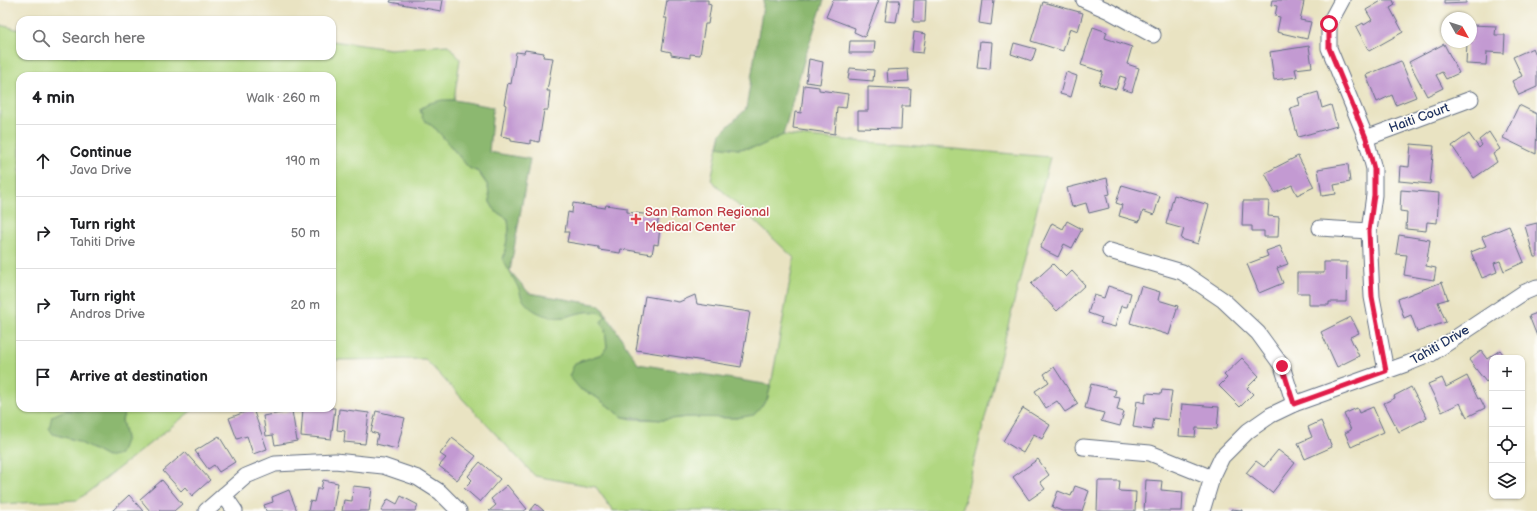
<!DOCTYPE html>
<meta charset="utf-8">
<style>
:root{--surface:#fff;--page:#f2f2f2;--text:#202124;--muted:#757577;--line:#e0e0e0}
body{margin:0;font-family:"Balsamiq Sans",sans-serif;background:var(--page);color:var(--text)}
.controls{position:absolute;right:12px;bottom:12px;display:grid;overflow:hidden;border-radius:8px;box-shadow:0 1px 3px #0004}
.controls button{width:36px;height:36px;display:grid;place-items:center;padding:0;border:0;border-bottom:1px solid var(--line);background:var(--surface);color:var(--text);font:20px sans-serif}
.compass{position:absolute;left:1441px;top:12px;width:36px;height:36px;border-radius:50%;background:var(--surface);box-shadow:0 1px 3px #0004;rotate:129deg}
.stop{position:absolute;width:12px;height:12px;margin:-9px;border:3px solid #e11d48;border-radius:50%;background:#fff}
.stop.end{background:#e11d48;border-color:#fff;box-shadow:0 1px 4px #0008}
.list{margin:0;padding:0;list-style:none}
h2{display:flex;justify-content:space-between;align-items:center;height:52px;margin:0;padding:0 16px;font-size:17px}
h2 small{font-size:13px;font-weight:400;color:var(--muted)}
.list li{display:grid;grid-template-columns:26px 1fr auto;gap:12px;align-items:center;box-sizing:border-box;height:72px;padding:0 16px;border-top:1px solid var(--line)}
.list b{display:block;font-size:15px;white-space:nowrap}
.list p{margin:0;font-size:13px;white-space:nowrap;color:var(--muted)}
.list em{font-size:13px;font-style:normal;color:var(--muted)}
.icon{flex:none;width:22px;height:22px;fill:none;stroke:currentColor;stroke-width:2;stroke-linecap:round;stroke-linejoin:round}
.map{position:relative;flex:none;width:1537px;height:511px;overflow:hidden}
.search{position:absolute;background:var(--surface);box-shadow:0 1px 3px #0004;left:16px;top:16px;width:320px;height:44px;display:flex;align-items:center;gap:10px;box-sizing:border-box;padding:0 14px;border-radius:12px;color:var(--muted);font-size:15px}
.panel{position:absolute;background:var(--surface);box-shadow:0 1px 3px #0004;left:16px;top:72px;width:320px;height:340px;border-radius:12px}
.map>svg:first-child{display:block}
.green{fill:#b1d781;stroke:#668370}
.forest{fill:#8cb86f;stroke:#547466}
.building{fill:#c39ad2}
.lines{fill:none;stroke-linecap:round;stroke-linejoin:round}
.minor-casing{stroke:#636e81;stroke-width:17}
.minor{stroke:#fff;stroke-width:15}
.route{stroke:#e11d48;stroke-width:5}
.health-dot{fill:#e0444e;stroke:#fdfcf7;stroke-width:1.5}
.labels{text-anchor:middle;dominant-baseline:central;stroke-width:3.5;stroke-linejoin:round;paint-order:stroke}
.street-label{font-size:13px;fill:#1b2f5e;stroke:#fdfcf7}
.health-label{font-size:13px;fill:#be3a42;stroke:#fdfcf7;text-anchor:start}
</style>
<div class="map">
<svg width="1537" height="511" viewBox="0 0 1537 511">
<rect width="100%" height="100%" fill="#fdfcf7"/>
<filter id="ink" filterUnits="userSpaceOnUse"><feTurbulence type="fractalNoise" baseFrequency=".025" numOctaves="2"/><feDisplacementMap in="SourceGraphic" scale="8" xChannelSelector="R" yChannelSelector="G"/><feConvolveMatrix kernelMatrix="1 2 1 2 8 2 1 2 1" color-interpolation-filters="sRGB"/></filter>
<filter id="wash" filterUnits="userSpaceOnUse"><feTurbulence type="fractalNoise" baseFrequency=".012" numOctaves="4" result="noise"/><feDisplacementMap in="SourceGraphic" scale="16" xChannelSelector="R" yChannelSelector="G"/><feGaussianBlur stdDeviation="0.9" result="paint"/><feColorMatrix in="noise" values="0 0 0 0 0 0 0 0 0 0 0 0 0 0 0 0 0 1.4 0 .05"/><feComposite in="paint" operator="in"/></filter>
<g filter="url(#wash)">
<rect width="100%" height="100%" fill="#e9e3c2"/>
<path class="green" d="M0 25 20 30V56H332V41L390 49 448 45 460 59 454 100C441 100 431 103 420 109L423 119 436 129 469 168 478 172 488 186 490 202 495 211 508 219 509 230 503 260 519 288 523 299 562 318C580 313 589 308 606 315L601 322 605 329 607 347 602 354 575 363 580 389 596 397 623 417 632 419 663 420 687 417 736 418 754 414 767 400 771 385 794 258 711 180 718 146 738 149 758 147 783 135 1050 157 962 511H613L596 487 535 476 425 359 332 360V76H20V408H89L84 411 66 410 53 434 75 440 107 457 126 438 122 420 126 408H195L78 500 0 504Z"/>
<g class="forest">
<path d="M764 0H824L805 57 783 135 758 147 738 149 718 146 721 133 746 109Z"/>
<path d="M442 100H454L493 107 489 152 530 159 510 271 529 293 600 305 638 364 771 385 767 400 754 415 736 418 687 417 663 420 650 419 623 417 596 397 580 389 569 376 575 363 602 354 607 347 605 329 601 322 606 315C591 309 583 312 568 316 553 321 530 313 522 298 520 295 520 290 518 287 513 277 508 269 503 260L509 230 508 219 495 211 490 202 488 186 479 172 469 168 436 129 423 119 420 109 430 103Z"/>
<path d="M89 408H126L122 420 126 438 120 454 107 457 75 440 53 434 49 428 52 416 66 410 84 411Z"/>
</g>
<g id="blocks">
<g class="building">
<path d="M391 0H443L441 11 390 2Z"/>
<path d="M667 0H708V4L711 5 708 24H705L700 55 690 54V58L671 55V52L662 50 667 18H664Z"/>
<path d="M833 0H879L865 37 854 32 855 28 826 17Z"/>
<path d="M888 0H900L896 22 885 21Z"/>
<path d="M914 0H926L925 22H913Z"/>
<path d="M982 0H994L991 25 979 23Z"/>
<path d="M1272 0H1296L1304 2 1300 20 1311 22 1307 39 1277 32 1280 17 1275 16 1277 6 1271 5Z"/>
<path d="M1383 0H1393L1395 5 1390 8 1403 32 1369 51 1356 27 1363 23 1364 25 1372 20 1366 10Z"/>
<path d="M1444 0H1466V3L1444 4Z"/>
<path d="M1043 2 1083 13 1078 31 1070 28 1063 51 1031 41Z"/>
<path d="M1471 25 1496 26 1495 35H1505L1504 53 1487 52 1486 65 1466 64 1467 42H1471Z"/>
<path d="M1093 27 1107 32 1105 38 1132 47 1127 64 1139 68 1132 92 1122 89 1126 78 1120 76 1116 89 1099 84 1103 72 1081 65Z"/>
<path d="M914 32 926 34 923 53 912 52Z"/>
<path d="M850 41H875L874 53H849Z"/>
<path d="M980 41 992 42 990 69 977 68Z"/>
<path d="M1014 43 1036 49 1032 61 1011 54Z"/>
<path d="M1444 44 1459 73 1446 79 1442 72 1436 75 1443 88 1427 96 1409 62Z"/>
<path d="M1309 46 1312 67 1295 69 1297 77 1274 80 1270 52Z"/>
<path d="M1533 48 1537 57V87L1519 95 1512 81 1522 76 1513 57Z"/>
<path d="M525 50 544 53 543 57 553 58 547 91H550L548 110H544L539 142 530 140V144L511 141V138L501 136 506 105 504 104 508 83 511 84 516 52 524 53Z"/>
<path d="M809 59 823 62 820 84 806 82Z"/>
<path d="M1401 61 1416 97 1396 105 1392 95 1377 102 1366 75Z"/>
<path d="M850 68 874 70 873 81 848 79Z"/>
<path d="M908 69 909 81 888 82 887 70Z"/>
<path d="M1066 72 1077 76 1071 97 1060 94Z"/>
<path d="M804 85 819 87V90L848 94 846 108 837 107 835 134 793 128 795 112 801 113Z"/>
<path d="M868 87 911 89 910 106H902L901 129 858 128V111H868Z"/>
<path d="M1318 92 1322 108 1331 105 1337 126 1298 137 1290 108 1300 105 1298 98Z"/>
<path d="M1519 105 1537 114 1536 154 1503 138Z"/>
<path d="M1489 132 1500 149 1493 154 1497 162 1474 178 1452 146 1469 134 1479 148 1482 145 1479 140Z"/>
<path d="M1411 144 1434 146 1430 184 1399 181 1400 166 1409 167Z"/>
<path d="M1298 156 1314 187 1297 195 1292 185 1275 193 1265 173Z"/>
<path d="M1348 164 1350 182 1334 185 1336 194 1322 196 1318 169Z"/>
<path d="M1107 178 1110 194 1106 195 1109 208 1089 213 1086 203 1072 207 1067 188Z"/>
<path d="M1122 185 1160 196 1154 215 1143 211 1139 222 1119 216 1122 205 1116 203Z"/>
<path d="M1401 190 1439 193 1437 223 1427 222 1426 231 1406 229 1407 212 1400 211Z"/>
<path d="M1174 195 1209 205 1198 244 1181 239 1184 229 1166 224Z"/>
<path d="M1243 201H1269L1268 216 1279 217 1278 237H1264V231H1252V226H1242Z"/>
<path d="M573 203 605 208 606 205 627 208V212L659 216 657 226 660 227 658 245 654 244 652 254 621 249 620 253 599 250V247L567 242 569 232H565L568 212 572 213Z"/>
<path d="M1067 221 1082 229 1072 248 1064 244 1058 257 1040 248 1052 223 1063 229Z"/>
<path d="M1537 223V257H1534L1525 226Z"/>
<path d="M1509 226 1524 262 1504 271 1500 261 1494 263 1497 272 1482 278 1471 252 1486 246 1482 237Z"/>
<path d="M1399 235 1430 240 1426 266 1436 268 1434 280 1404 275 1407 255 1396 254Z"/>
<path d="M1280 246 1288 264 1277 268 1283 283 1259 293 1247 264 1268 256 1266 251Z"/>
<path d="M1324 262H1347L1346 302H1329V305H1309V293H1297V273H1324Z"/>
<path d="M1053 264 1066 277 1072 271 1085 285 1057 311 1031 284Z"/>
<path d="M1442 282 1448 299 1438 302 1446 322 1417 332 1411 315 1404 318 1398 299Z"/>
<path d="M1108 286 1131 293 1127 307 1121 306 1115 327 1100 323 1102 318 1088 313 1094 295 1104 298Z"/>
<path d="M1141 286 1160 292 1158 300 1178 306 1169 335 1130 323Z"/>
<path d="M695 295 697 304 750 312 741 367 636 350 645 296 679 302Z"/>
<path d="M1537 313V336L1529 316Z"/>
<path d="M1351 317 1359 333 1350 337 1359 356 1337 367 1321 332Z"/>
<path d="M1500 350 1506 358H1492V377L1486 382 1469 360 1481 351 1487 359Z"/>
<path d="M1242 358 1259 376 1247 388 1253 394 1240 407 1219 386 1227 378 1224 375Z"/>
<path d="M1054 367 1078 404 1065 412 1057 401 1046 408 1035 391 1049 382 1044 374Z"/>
<path d="M1467 376 1478 399 1480 398 1485 408 1467 417 1460 403 1442 412 1428 384 1442 378 1446 387Z"/>
<path d="M1091 384 1116 390 1114 397 1120 398 1117 410 1124 412 1120 426 1101 421 1104 413 1085 408Z"/>
<path d="M1411 387 1427 418 1399 432 1384 403 1395 398 1394 396Z"/>
<path d="M1162 390 1172 391 1168 420 1154 418 1152 430 1133 427 1137 401 1145 403 1146 393 1161 394Z"/>
<path d="M1182 404 1219 407 1217 429 1196 428 1195 437 1179 436Z"/>
<path d="M1373 407 1384 432 1351 447 1345 433 1351 430 1344 414 1357 408 1359 413Z"/>
<path d="M303 408H335L331 439 301 436Z"/>
<path d="M1023 408 1050 425 1042 439 1034 434 1023 453 1003 441Z"/>
<path d="M253 409 267 449 253 454 247 436 237 439 229 418Z"/>
<path d="M339 409 369 413 365 444 344 442 345 431 337 430Z"/>
<path d="M292 411 297 441 275 445 273 435 266 436 263 416Z"/>
<path d="M376 411 405 418 397 449 376 444 378 434 371 432Z"/>
<path d="M1321 421 1332 447 1305 459 1298 443 1312 437 1308 427Z"/>
<path d="M219 436 235 462 219 472 214 465 208 469 195 451Z"/>
<path d="M452 438 476 456 457 480 439 466 446 458 440 454Z"/>
<path d="M1278 450 1295 463 1272 493 1246 473 1256 461 1264 467Z"/>
<path d="M185 452 210 480 192 496 185 487 181 491 163 471Z"/>
<path d="M1038 459 1049 475 1040 482 1045 489 1029 500 1013 477Z"/>
<path d="M480 462 500 479 480 502 464 488 472 480 468 476Z"/>
<path d="M162 480 182 504 174 511H160L159 510 158 511H150L140 499Z"/>
<path d="M323 480 338 483 333 511H308L310 501 314 502 317 489H321Z"/>
<path d="M1146 480 1162 481 1161 490 1183 492 1182 511H1144Z"/>
<path d="M1098 481H1120L1119 491 1136 492 1135 511H1097Z"/>
<path d="M507 485 527 509 524 511H489L496 505 491 499Z"/>
<path d="M353 486 372 488 369 511H342L344 500 352 501Z"/>
<path d="M1075 486 1089 491 1082 511H1062L1052 507 1058 491 1071 496Z"/>
<path d="M289 490 297 511H266L264 505 273 502 272 497Z"/>
<path d="M129 495 143 511H112Z"/>
<path d="M401 496 418 505 415 511H381L388 499 397 504Z"/>
<path d="M536 504 544 511H530Z"/>
<path d="M1231 509 1242 510V511H1231Z"/>
</g>
</g>
</g>
<g filter="url(#ink)">
<use href="#blocks" fill-opacity="0" stroke="#636e81" stroke-width="1"/>
<g class="lines">
<defs>
<g id="minor">
<path d="M1084 0 1109 11 1153 35"/>
<path d="M1342 0 1329 24V48L1366 138 1374 169V195L1369 231 1372 297 1386 371"/>
<path d="M1366 138 1471 99"/>
<path d="M1320 228 1369 231"/>
<path d="M1110 251 1182 272 1223 300 1258 333 1282 366 1294 404"/>
<path d="M1083 447 1150 453 1212 478"/>
<path d="M224 495 235 511"/>
<path d="M206 511 246 476 275 464 335 461 383 466 418 478 440 492 459 511"/>
<path d="M1202 511 1212 478 1222 457 1248 431 1271 415 1294 404 1409 363 1431 354 1523 293 1537 287"/>
</g>
</defs>
<use href="#minor" class="minor-casing"/>
<use href="#minor" class="minor"/>
</g>
</g>
<g class="lines" filter="url(#ink)">
<path class="route" d="M1282 366 1294 404 1386 371 1372 297 1369 231 1374 195V169L1366 138 1329 48V24"/>
</g>
<path class="health-dot" d="M634 213h4v4h4v4h-4v4h-4v-4h-4v-4h4z"/>
<g class="labels">
<g class="street-label">
<text transform="translate(1419 118) rotate(-20)">Haiti Court</text>
<text transform="translate(1440 345) rotate(-30)">Tahiti Drive</text>
</g>
<g class="health-label">
<text x="645" y="212">San Ramon Regional<tspan x="645" dy="15">Medical Center</tspan></text>
</g>
</g>
</svg>
<div class="controls">
<button>+</button>
<button>−</button>
<button><svg class="icon" aria-label="locate" viewBox="0 0 24 24"><circle cx="12" cy="12" r="6"/><path d="M12 2v4M12 18v4M2 12h4M18 12h4"/></svg></button>
<button><svg class="icon" aria-label="layers" viewBox="0 0 24 24"><path d="M12 4l9 5-9 5-9-5zM3 14l9 5 9-5"/></svg></button>
</div>
<svg class="compass" viewBox="-18 -18 36 36"><path d="M0-13l5 13h-10z" fill="#e53935"/><path d="M0 13l5-13h-10z" fill="#757577"/></svg>
<div class="stop" style="left:1329px;top:24px"></div>
<div class="stop end" style="left:1282px;top:366px"></div>
<div class="search"><svg class="icon" aria-label="search" viewBox="0 0 24 24"><circle cx="10" cy="10" r="6"/><path d="M15 15l6 6"/></svg>Search here</div>
<section class="panel">
<h2>4 min<small>Walk · 260 m</small></h2>
<ul class="list">
<li><svg class="icon" aria-label="ahead" viewBox="0 0 24 24"><path d="M12 20V5M6 11l6-6 6 6"/></svg><div><b>Continue</b><p>Java Drive</p></div><em>190 m</em></li>
<li><svg class="icon" aria-label="right" viewBox="0 0 24 24"><path d="M7 20v-9h11M14 6l5 5-5 5"/></svg><div><b>Turn right</b><p>Tahiti Drive</p></div><em>50 m</em></li>
<li><svg class="icon" aria-label="right" viewBox="0 0 24 24"><path d="M7 20v-9h11M14 6l5 5-5 5"/></svg><div><b>Turn right</b><p>Andros Drive</p></div><em>20 m</em></li>
<li><svg class="icon" aria-label="arrive" viewBox="0 0 24 24"><path d="M6 21V4h12l-3 4 3 4H6"/></svg><div><b>Arrive at destination</b></div></li>
</ul>
</section>
</div>
